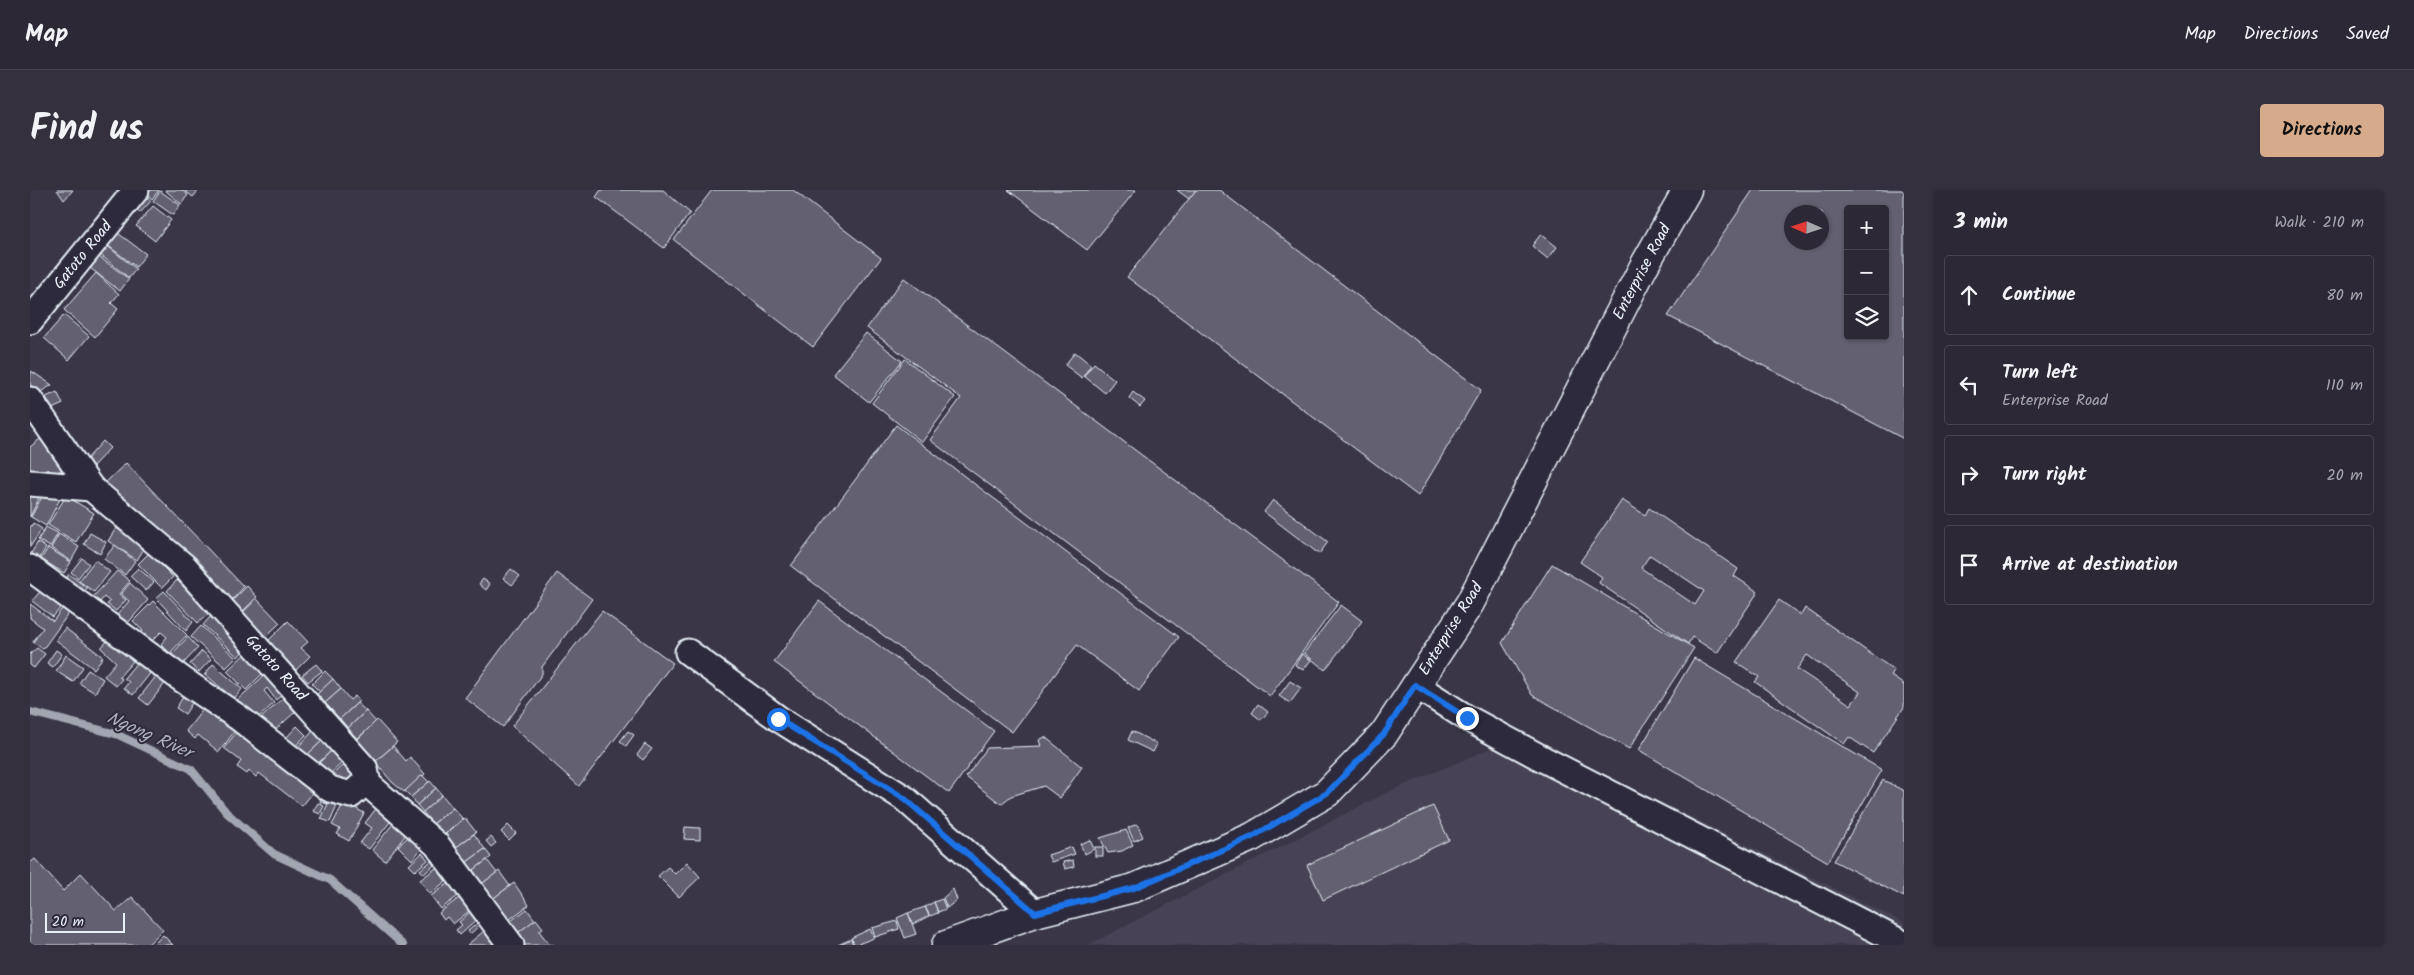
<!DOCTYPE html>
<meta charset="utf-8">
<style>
:root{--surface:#2c2836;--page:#34303e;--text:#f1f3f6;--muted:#a6a6ad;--line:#484451;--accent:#d6ab8b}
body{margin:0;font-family:Kalam,sans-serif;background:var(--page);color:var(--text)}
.controls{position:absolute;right:15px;top:15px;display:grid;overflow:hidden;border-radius:5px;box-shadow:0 1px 4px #0004}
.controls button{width:45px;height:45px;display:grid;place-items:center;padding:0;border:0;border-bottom:1px solid var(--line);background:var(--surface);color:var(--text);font:25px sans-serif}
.compass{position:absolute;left:1754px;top:15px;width:45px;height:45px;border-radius:50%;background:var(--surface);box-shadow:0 1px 4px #0004;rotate:273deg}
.scale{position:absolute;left:15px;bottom:12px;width:80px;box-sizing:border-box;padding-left:5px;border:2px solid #e8f1f8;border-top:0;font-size:14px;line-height:18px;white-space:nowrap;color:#e8f1f8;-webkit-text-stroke:4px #2f2a3d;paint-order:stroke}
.stop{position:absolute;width:15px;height:15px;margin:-11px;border:4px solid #1a73e8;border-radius:50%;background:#fff}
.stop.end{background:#1a73e8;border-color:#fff;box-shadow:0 1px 5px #0008}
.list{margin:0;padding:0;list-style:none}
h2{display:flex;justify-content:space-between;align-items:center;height:65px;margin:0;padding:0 20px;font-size:21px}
h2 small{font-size:16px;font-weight:400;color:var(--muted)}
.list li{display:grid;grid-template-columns:32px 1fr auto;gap:15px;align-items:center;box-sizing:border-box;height:80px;margin:0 10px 10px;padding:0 10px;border:1px solid var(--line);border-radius:5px}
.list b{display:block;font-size:19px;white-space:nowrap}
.list p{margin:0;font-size:16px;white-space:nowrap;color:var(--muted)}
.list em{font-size:16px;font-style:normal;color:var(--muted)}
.icon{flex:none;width:28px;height:28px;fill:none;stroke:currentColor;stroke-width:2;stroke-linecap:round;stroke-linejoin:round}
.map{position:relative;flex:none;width:1874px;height:755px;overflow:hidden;border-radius:5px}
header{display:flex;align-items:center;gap:30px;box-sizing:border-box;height:70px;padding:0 25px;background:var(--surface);border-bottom:1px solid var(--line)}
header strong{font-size:24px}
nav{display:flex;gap:28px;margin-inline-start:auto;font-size:18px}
.intro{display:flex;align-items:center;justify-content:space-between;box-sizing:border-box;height:120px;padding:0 30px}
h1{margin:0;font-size:35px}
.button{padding:12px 22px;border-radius:5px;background:var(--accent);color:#111;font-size:18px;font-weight:700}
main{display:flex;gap:30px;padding:0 30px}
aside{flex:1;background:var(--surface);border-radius:5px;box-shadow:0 1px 4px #0004}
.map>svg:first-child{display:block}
.built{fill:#464354}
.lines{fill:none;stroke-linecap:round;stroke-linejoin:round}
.stream{stroke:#a2a6b1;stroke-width:8}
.building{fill:#636171;stroke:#e8f1f8;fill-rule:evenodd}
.minor-casing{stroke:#e8f1f8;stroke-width:29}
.secondary-casing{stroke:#e8f1f8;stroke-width:31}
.minor{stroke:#2f2a3d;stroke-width:25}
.secondary{stroke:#2f2a3d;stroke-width:28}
.route{stroke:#1a73e8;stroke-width:6}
.labels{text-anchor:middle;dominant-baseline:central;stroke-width:4;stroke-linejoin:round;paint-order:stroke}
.street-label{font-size:16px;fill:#e8f1f8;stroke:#2f2a3d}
.water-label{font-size:18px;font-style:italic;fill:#aeb2bd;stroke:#2f2a3d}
</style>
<header>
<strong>Map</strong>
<nav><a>Map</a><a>Directions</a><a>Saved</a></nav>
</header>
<div class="intro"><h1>Find us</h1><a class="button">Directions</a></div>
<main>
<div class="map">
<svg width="1874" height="755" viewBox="0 0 1874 755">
<rect width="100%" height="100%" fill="#3a3648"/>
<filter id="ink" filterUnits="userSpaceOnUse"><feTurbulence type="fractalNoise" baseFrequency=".02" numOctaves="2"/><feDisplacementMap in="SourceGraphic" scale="10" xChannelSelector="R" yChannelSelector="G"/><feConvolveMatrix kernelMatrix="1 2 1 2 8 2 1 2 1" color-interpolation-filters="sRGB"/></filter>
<g filter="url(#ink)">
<path class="built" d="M1494 544 1874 733V755H1058L1356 603Z"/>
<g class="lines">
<path class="stream" d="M0 522 86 544 161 579 197 623 244 664 300 690 373 755"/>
</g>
<g class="building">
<path d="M27 0H43L34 10Z"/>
<path d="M117 0H129L122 9 114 3Z"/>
<path d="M135 0H152L158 5 151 14Z"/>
<path d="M154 0H169L163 7Z"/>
<path d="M571 0H633L660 23 634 58 566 7Z"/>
<path d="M682 0H763L851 68 783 157 644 50Z"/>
<path d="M978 0H1106L1057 60Z"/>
<path d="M1147 0H1166L1159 9Z"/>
<path d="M1166 0H1189L1451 200 1388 306 1097 87Z"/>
<path d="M1723 0H1874V249L1638 126ZM1818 19H1855V146H1818ZM1762 22H1792V52H1762Z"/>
<path d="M130 1 150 15 143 25 123 11Z"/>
<path d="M110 2 121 11 110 23 99 15Z"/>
<path d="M123 16 141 30 125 51 106 36Z"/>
<path d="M81 38 116 64 106 77 72 51Z"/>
<path d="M1511 44 1527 57 1518 69 1502 56Z"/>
<path d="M75 54 106 79 99 88 68 63Z"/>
<path d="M68 66 99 89 90 101 60 78Z"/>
<path d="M66 83 89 104 81 113 88 119 65 147 34 120Z"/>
<path d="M874 88 1309 412 1240 506 900 250 931 208 837 138Z"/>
<path d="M34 125 59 146 39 170 14 148Z"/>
<path d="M836 143 872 171 839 212 803 184Z"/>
<path d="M1045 162 1061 175 1052 188 1035 175Z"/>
<path d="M875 169 925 207 892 252 842 213Z"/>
<path d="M1064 173 1085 190 1075 203 1054 186Z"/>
<path d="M1 181 22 195 9 203 0 194Z"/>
<path d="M27 202 33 214 22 219 16 207Z"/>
<path d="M1103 202 1115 211 1110 217 1099 208Z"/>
<path d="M866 235 1149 447 1109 501 1047 455 982 542 761 376Z"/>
<path d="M10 249 33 278 24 285 17 278 18 285 0 284V257Z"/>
<path d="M73 251 80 258 63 276 56 270Z"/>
<path d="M96 273 214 397 200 412 74 294Z"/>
<path d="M0 301 12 302 0 327Z"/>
<path d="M15 301 30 309 16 336 1 327Z"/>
<path d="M36 306 64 323 46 352 18 335Z"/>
<path d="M1243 310 1298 352 1289 364 1234 322Z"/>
<path d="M1592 310 1615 325 1619 318 1708 379 1704 386 1728 402 1687 463 1662 447 1658 454 1569 393 1572 387 1550 372ZM1620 365 1674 401 1665 415 1611 378Z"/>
<path d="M3 333 12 339 0 357V338Z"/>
<path d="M16 337 28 343 20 357 8 350Z"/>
<path d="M86 338 115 357 107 370 78 351Z"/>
<path d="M60 343 76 352 70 364 54 354Z"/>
<path d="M29 344 49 357 41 371 21 358Z"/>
<path d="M8 352 16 358 7 372 0 365Z"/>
<path d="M85 355 105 371 95 385 74 369Z"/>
<path d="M18 358 41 372 34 383 11 369Z"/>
<path d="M119 363 143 387 132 398 108 374Z"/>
<path d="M52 368 59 374 48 388 41 382Z"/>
<path d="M65 370 80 382 64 402 49 391Z"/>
<path d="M1522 374 1664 458 1599 559 1502 505 1472 453Z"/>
<path d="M108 378 124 392 116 401 100 386Z"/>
<path d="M481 379 490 386 482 395 473 388Z"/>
<path d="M87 381 100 391 89 404 96 410 86 421 77 414 80 412 74 407 70 412 63 407Z"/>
<path d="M527 383 562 409 512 477V484L473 537 435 508Z"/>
<path d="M39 384 57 398 54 403 36 389Z"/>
<path d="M453 389 460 394 456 400 449 394Z"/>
<path d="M147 390 179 423 168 433 137 401Z"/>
<path d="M100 393 118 410 97 434 87 425 99 411 91 404Z"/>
<path d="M217 396 227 407 212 422 202 411Z"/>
<path d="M14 397 34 413 23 427 2 411Z"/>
<path d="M134 401 163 432 156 441 126 408Z"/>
<path d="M227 409 250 433 235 447 212 423Z"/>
<path d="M1749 410 1771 425 1775 418 1864 480 1861 486 1874 495V517L1843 563 1819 547 1814 554 1725 492 1729 487 1706 472ZM1777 465 1830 502 1821 515 1767 479Z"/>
<path d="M123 411 157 445 140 463 131 454 137 447 131 442 120 453 110 443 113 441 103 431Z"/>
<path d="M789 411 964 541 919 603 744 472Z"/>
<path d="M0 414 23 431 34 416 41 420 13 459 3 452 13 438 0 428Z"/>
<path d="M1311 415 1332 431 1295 480 1274 463Z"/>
<path d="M572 421 643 473 549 596 482 536Z"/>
<path d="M182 425 217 456 208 467 173 435Z"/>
<path d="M258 431 278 452 271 458 280 466 266 480 238 451Z"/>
<path d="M171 436 206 468 196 478 161 447Z"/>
<path d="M35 438 73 467 64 479 26 450Z"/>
<path d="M158 447 168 458 152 475 141 465Z"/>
<path d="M80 448 105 469 89 487 92 489 86 496 74 486 86 472 71 458Z"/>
<path d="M7 458 15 464 4 478 0 475V464Z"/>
<path d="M26 460 32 464 23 477 17 473Z"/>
<path d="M172 461 181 469 169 482 160 474Z"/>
<path d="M218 461 236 480 216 500 197 481Z"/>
<path d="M1272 464 1281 470 1273 480 1265 475Z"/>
<path d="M36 465 53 477 43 492 26 481Z"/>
<path d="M1664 468 1852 580 1798 672 1609 560Z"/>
<path d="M109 470 122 481 103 505 94 498 99 492 94 488Z"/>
<path d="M183 474 212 499 204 509 175 484Z"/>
<path d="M286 474 292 481 278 492 272 485Z"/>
<path d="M58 480 73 489 65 503 49 493Z"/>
<path d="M239 481 256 501 246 510 237 498 234 501 244 513 226 530 204 513Z"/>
<path d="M295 481 303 489 290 502 282 494Z"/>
<path d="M127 485 136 492 118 515 109 508Z"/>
<path d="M303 489 311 499 295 513 287 504Z"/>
<path d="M1260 491 1271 498 1260 513 1249 506Z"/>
<path d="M311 499 320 510 325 506 329 511 310 529 295 513Z"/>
<path d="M155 504 164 510 155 524 146 518Z"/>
<path d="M253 508 265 522 242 543 230 529Z"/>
<path d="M178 513 208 537 189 562 168 545 165 549 156 541Z"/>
<path d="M327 513 336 521 318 538 310 529Z"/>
<path d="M1228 514 1238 522 1231 530 1222 523Z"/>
<path d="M336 521 346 532 327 549 318 538Z"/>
<path d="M347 530 367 552 345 572 326 551Z"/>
<path d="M267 536 276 545 265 557 256 548Z"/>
<path d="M210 538 286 599 272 616 229 583 226 587 219 581 217 584 207 577 211 571 194 558Z"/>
<path d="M286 538 295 548 275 567 266 559Z"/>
<path d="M598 541 604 545 596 556 590 551Z"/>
<path d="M1102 541 1127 554 1123 562 1098 550Z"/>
<path d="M1015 547 1052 577 1030 608 1014 596 981 606 971 614 936 587 957 558 1011 556 1009 550Z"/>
<path d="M295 548 304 558 284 577 275 567Z"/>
<path d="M615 554 622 559 613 570 607 565Z"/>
<path d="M363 556 376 571 380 567 395 584 374 602 362 592 345 572Z"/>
<path d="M304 558 315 570 297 587 287 575Z"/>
<path d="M314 574 324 584 313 594 302 585Z"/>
<path d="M392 585 399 592 381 607 375 601Z"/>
<path d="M1853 590 1874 601V707L1804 671Z"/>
<path d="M400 591 406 598 387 615 381 607Z"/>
<path d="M406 598 412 605 393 622 387 615Z"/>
<path d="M292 603 300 606 297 614 290 612Z"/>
<path d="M302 605 310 609 300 632 291 629Z"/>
<path d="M412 605 423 618 403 634 393 622Z"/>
<path d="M314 612 334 623 319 651 307 644 310 639 302 635Z"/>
<path d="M288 613 294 616 290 624 283 621Z"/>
<path d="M348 616 363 628 339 659 330 653 342 638 335 633Z"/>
<path d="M1403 616 1419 650 1293 710 1277 675Z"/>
<path d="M423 618 433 629 413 646 403 634Z"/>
<path d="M435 628 446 642 424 659 413 646Z"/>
<path d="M365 631 378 642 355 671 342 660Z"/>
<path d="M1107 634 1113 647 1104 651 1098 638Z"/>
<path d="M478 635 486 643 479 650 471 642Z"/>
<path d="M655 637 670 638V650L654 649Z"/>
<path d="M1096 640 1103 655 1092 661 1078 663 1070 648Z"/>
<path d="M444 644 455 659 434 674 421 661Z"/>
<path d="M379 646 391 659 382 670 368 656Z"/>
<path d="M461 647 466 653 461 657 456 651Z"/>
<path d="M1060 650 1064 659 1055 664 1050 654Z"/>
<path d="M1042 657 1045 664 1021 672 1018 665Z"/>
<rect x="1065" y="657" width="8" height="9"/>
<path d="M455 659 461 667 441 682 434 674Z"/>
<path d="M392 663 398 670 385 681 379 675Z"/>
<path d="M5 669 33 701 51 683 86 721 102 707 133 740 117 755H0V673Z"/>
<path d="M457 670 467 683 450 695 441 682Z"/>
<path d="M1043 670 1044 677 1035 679 1033 672Z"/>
<path d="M401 671 404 675 394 684 390 680Z"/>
<path d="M657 672 670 687 649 707 628 686 638 677 645 684Z"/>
<path d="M406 678 416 691 400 704 390 690Z"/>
<path d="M469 681 480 696 461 710 450 695Z"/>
<path d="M419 693 428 706 411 719 401 706Z"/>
<path d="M484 693 499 715 476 732 461 710Z"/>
<path d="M923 699 927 710 917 718 913 708Z"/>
<path d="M429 708 439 721 423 734 417 727 414 730 409 723Z"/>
<path d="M912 709 916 719 908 722 904 712Z"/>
<path d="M904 712 908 723 900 726 895 717Z"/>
<path d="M895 717 899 726 883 734 878 723Z"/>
<path d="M497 719 505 730 486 744 478 733Z"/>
<path d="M442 720 449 728 430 745 426 740 432 735 429 732Z"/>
<path d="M878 723 886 744 875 748 867 728Z"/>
<path d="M506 729 513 738 509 741 520 755H524H491L486 744Z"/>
<path d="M867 731 869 739 845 747 842 738Z"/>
<path d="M449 732 451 734 440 744 438 741Z"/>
<path d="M840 739 844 748 825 755 821 748Z"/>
<path d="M454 741 465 755H437Z"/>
<path d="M133 745 143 755H123Z"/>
<path d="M821 749 823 755H808Z"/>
</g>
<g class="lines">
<defs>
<g id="minor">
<path d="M0 131 106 0"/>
<path d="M0 210 61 298 154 376 335 579 338 594 407 655 481 755"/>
<path d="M0 293 61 298"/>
<path d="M0 378 153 490 209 528 300 599 321 605 332 595 338 594"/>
<path d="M658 462 749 529 874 608 1005 723"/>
<path d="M1385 495 1437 528 1515 570 1874 754"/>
</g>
<path id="secondary" d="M916 755 1005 723 1104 698 1222 647 1297 603 1354 544 1440 413 1614 76 1657 0"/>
</defs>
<use href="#minor" class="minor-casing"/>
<use href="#secondary" class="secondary-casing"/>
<use href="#minor" class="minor"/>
<use href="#secondary" class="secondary"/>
</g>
</g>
<g class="lines" filter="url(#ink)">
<path class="route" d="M748 529 874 608 1005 723 1104 698 1222 647 1297 603 1354 544 1385 495 1437 528"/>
</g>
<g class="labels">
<g class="street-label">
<text transform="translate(53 65) rotate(-51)">Gatoto Road</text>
<text transform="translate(1612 82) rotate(-62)">Enterprise Road</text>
<text transform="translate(1421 439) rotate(-58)">Enterprise Road</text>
<text transform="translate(246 478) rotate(48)">Gatoto Road</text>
</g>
<g class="water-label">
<text transform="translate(119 546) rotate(24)">Ngong River</text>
</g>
</g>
</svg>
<div class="controls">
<button>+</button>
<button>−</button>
<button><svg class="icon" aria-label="layers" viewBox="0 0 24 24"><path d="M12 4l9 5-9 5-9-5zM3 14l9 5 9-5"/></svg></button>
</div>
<svg class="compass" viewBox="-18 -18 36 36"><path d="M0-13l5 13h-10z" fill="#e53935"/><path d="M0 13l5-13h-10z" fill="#a6a6ad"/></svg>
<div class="scale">20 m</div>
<div class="stop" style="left:748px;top:529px"></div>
<div class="stop end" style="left:1437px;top:528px"></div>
</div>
<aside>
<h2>3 min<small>Walk · 210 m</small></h2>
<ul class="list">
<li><svg class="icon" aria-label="ahead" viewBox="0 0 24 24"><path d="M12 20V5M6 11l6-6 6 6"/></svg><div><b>Continue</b></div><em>80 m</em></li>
<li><svg class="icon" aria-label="left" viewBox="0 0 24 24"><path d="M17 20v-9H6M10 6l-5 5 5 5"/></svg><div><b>Turn left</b><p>Enterprise Road</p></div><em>110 m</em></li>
<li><svg class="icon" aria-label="right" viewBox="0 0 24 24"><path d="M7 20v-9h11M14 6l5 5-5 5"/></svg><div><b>Turn right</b></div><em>20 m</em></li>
<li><svg class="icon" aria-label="arrive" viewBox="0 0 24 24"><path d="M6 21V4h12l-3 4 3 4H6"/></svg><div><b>Arrive at destination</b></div></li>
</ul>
</aside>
</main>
